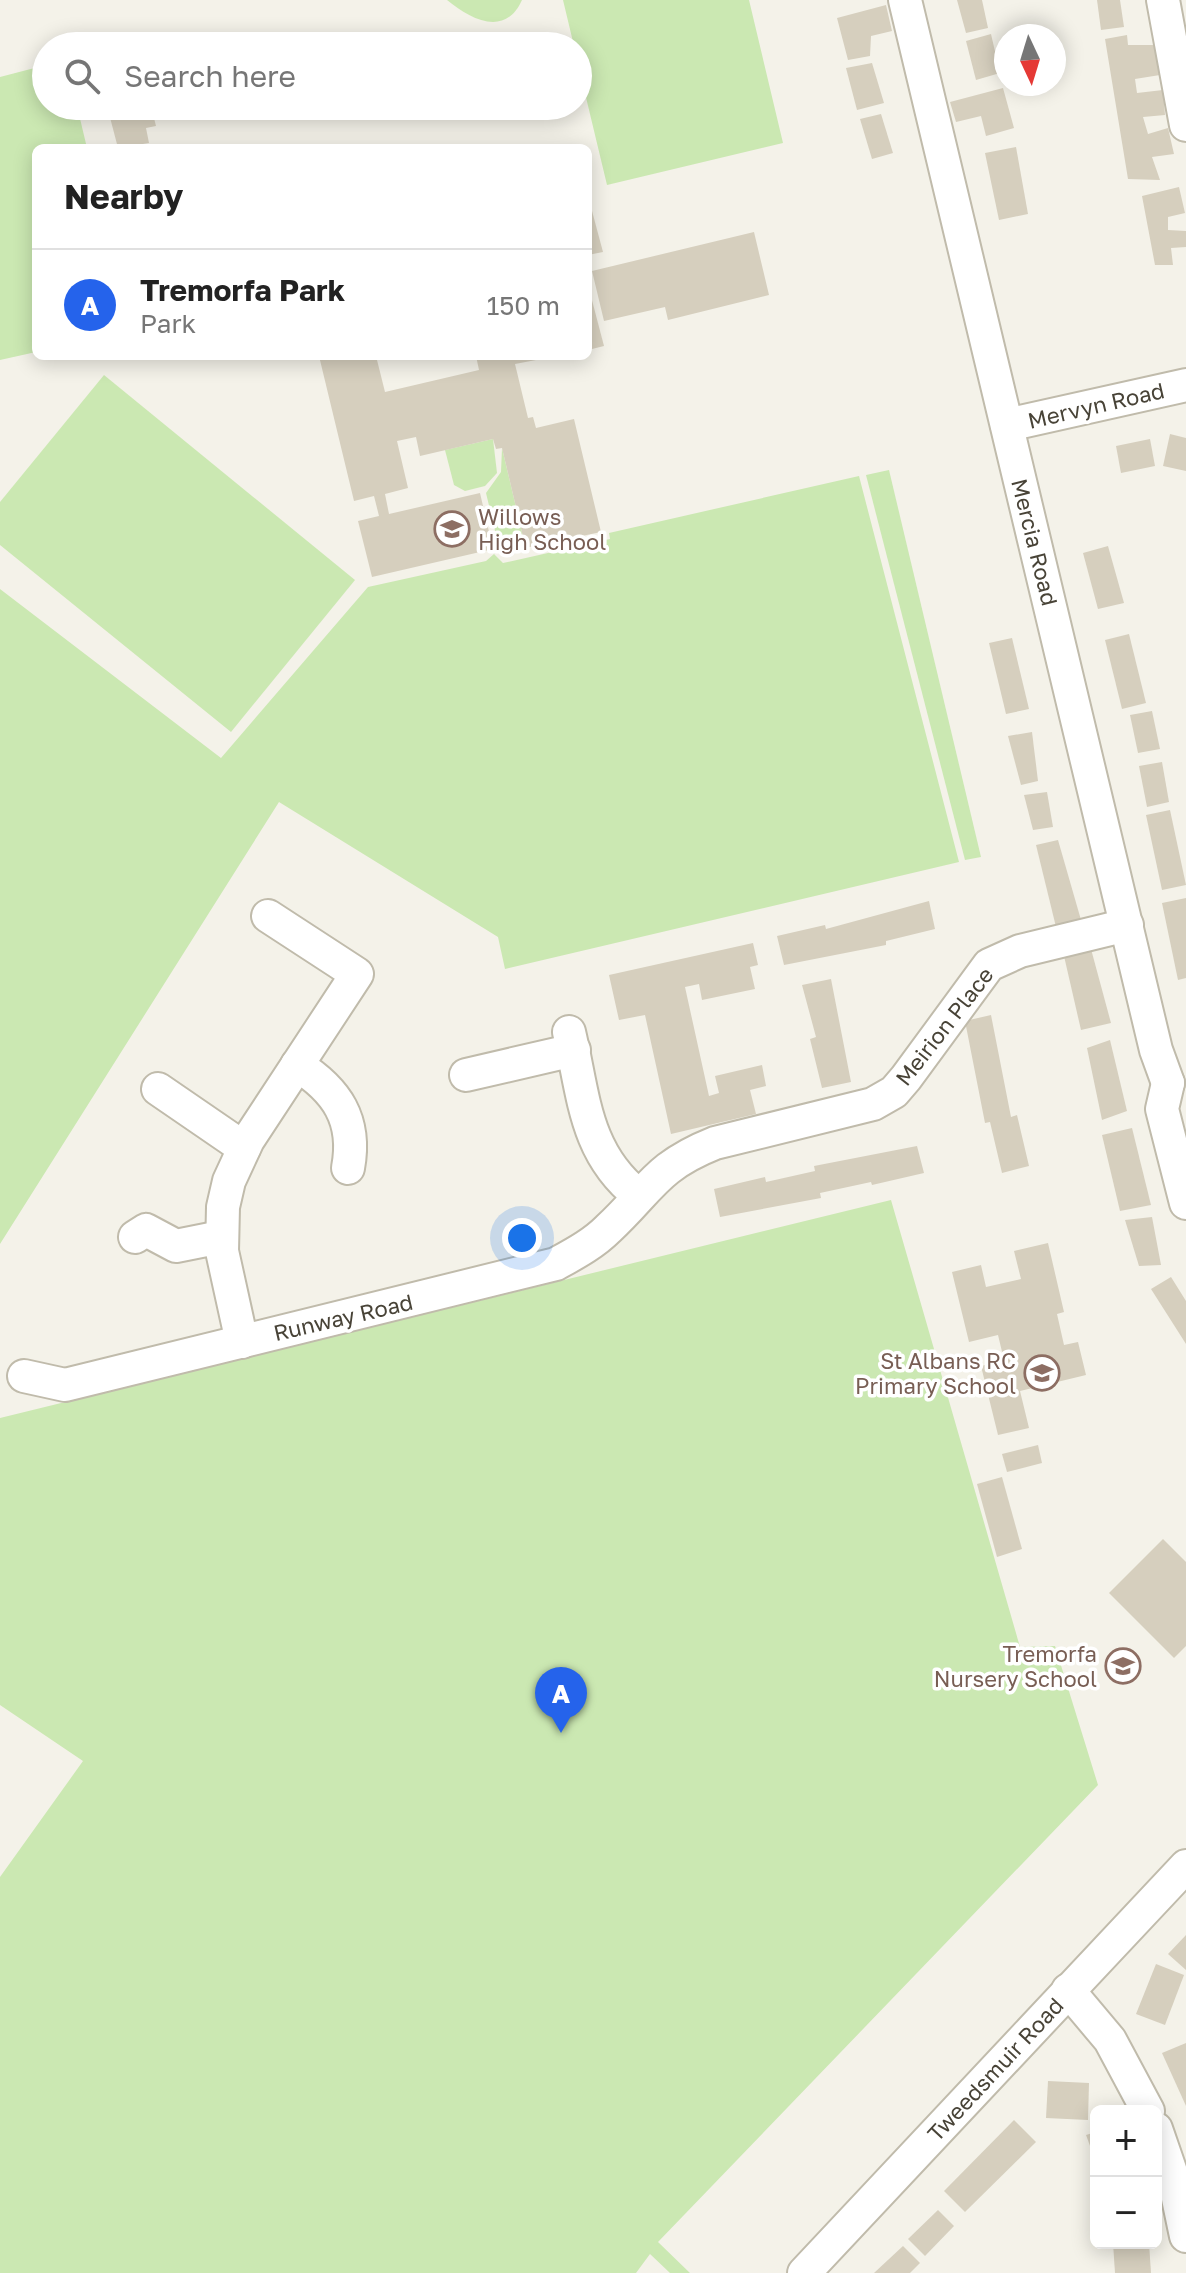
<!DOCTYPE html>
<meta charset="utf-8">
<style>
:root{--surface:#fff;--page:#f6f6f6;--text:#222;--muted:#767676;--line:#e0e0e0;--accent:#2563eb}
body{margin:0;font-family:"Golos Text",sans-serif;background:var(--page);color:var(--text)}
.controls{position:absolute;right:24px;bottom:24px;display:grid;overflow:hidden;border-radius:12px;box-shadow:0 4px 20px #0003}
.controls button{width:72px;height:72px;display:grid;place-items:center;padding:0;border:0;border-bottom:2px solid var(--line);background:var(--surface);color:var(--text);font:40px sans-serif}
.compass{position:absolute;left:994px;top:24px;width:72px;height:72px;border-radius:50%;background:var(--surface);box-shadow:0 4px 20px #0003;rotate:176deg}
.you{position:absolute;left:522px;top:1238px;width:28px;height:28px;margin:-20px;border:6px solid #fff;border-radius:50%;background:#1a73e8;box-shadow:0 0 0 12px #1a73e833}
.badge{display:grid;place-items:center;width:52px;height:52px;border-radius:50%;background:var(--accent);color:#fff;font-size:26px;font-weight:700}
.pin{position:absolute;translate:-50% -66px;filter:drop-shadow(0 2px 4px #0008)}
.pin::after{content:'';position:absolute;top:42px;width:28px;height:24px;background:inherit;clip-path:polygon(0 0,100% 0,50% 100%)}
.list{margin:0;padding:0;list-style:none}
h2{display:flex;justify-content:space-between;align-items:center;height:104px;margin:0;padding:0 32px;font-size:34px}
h2 small{font-size:26px;font-weight:400;color:var(--muted)}
.list li{display:grid;grid-template-columns:52px 1fr auto;gap:24px;align-items:center;box-sizing:border-box;height:112px;padding:0 32px;border-top:2px solid var(--line)}
.list b{display:block;font-size:30px;white-space:nowrap}
.list p{margin:0;font-size:26px;white-space:nowrap;color:var(--muted)}
.list em{font-size:26px;font-style:normal;color:var(--muted)}
.icon{flex:none;width:44px;height:44px;fill:none;stroke:currentColor;stroke-width:2;stroke-linecap:round;stroke-linejoin:round}
.map{position:relative;flex:none;width:1186px;height:2273px;overflow:hidden}
.search{position:absolute;background:var(--surface);box-shadow:0 4px 20px #0003;left:32px;top:32px;width:560px;height:88px;display:flex;align-items:center;gap:20px;box-sizing:border-box;padding:0 28px;border-radius:44px;color:var(--muted);font-size:30px}
.panel{position:absolute;background:var(--surface);box-shadow:0 4px 20px #0003;left:32px;top:144px;width:560px;height:216px;border-radius:12px}
.map>svg:first-child{display:block}
.green{fill:#cbe8b2}
.building{fill:#d6cfbe}
.lines{fill:none;stroke-linecap:round;stroke-linejoin:round}
.minor-casing{stroke:#c0bbab;stroke-width:36}
.minor{stroke:#fff;stroke-width:32}
.labels{text-anchor:middle;dominant-baseline:central;stroke-width:7;stroke-linejoin:round;paint-order:stroke}
.street-label{font-size:22px;fill:#484337;stroke:#fff}
.education-label{font-size:22px;fill:#785e54;stroke:#fff;text-anchor:end}
</style>
<div class="map">
<svg width="1186" height="2273" viewBox="0 0 1186 2273">
<rect width="100%" height="100%" fill="#f4f2e9"/>
<g class="green">
<path d="M447 0H522C505 38 470 19 447 0Z"/>
<path d="M563 0H749L783 143 607 185 578 64V46H574Z"/>
<path d="M46 65V106H77L87 148H36V352L0 360V77Z"/>
<path d="M104 375 355 580 231 732 0 545V502Z"/>
<path d="M493 439 497 473 485 486 465 491 454 485 445 450Z"/>
<path d="M502 448 524 541 505 546 498 543 486 493 501 472Z"/>
<path d="M889 470 981 857 965 860 866 475Z"/>
<path d="M859 476 959 862 505 969 498 937 279 802 0 1244V589L221 758 368 587 486 561 494 554 503 563 610 539 609 533Z"/>
<path d="M891 1200 1020 1647 1055 1646 1098 1785 658 2242 690 2273H670L650 2254 636 2273H0V1877L83 1761 0 1705V1418Z"/>
</g>
<g class="building">
<path d="M957 0H982L988 28 966 33Z"/>
<path d="M1097 0H1120L1124 27 1101 30Z"/>
<path d="M886 5 892 31 871 36 870 56 848 60 837 18Z"/>
<path d="M991 34 1000 73 976 80 966 41Z"/>
<path d="M1127 35 1128 45H1156L1160 75 1135 79 1137 93 1163 90 1165 115 1143 117 1148 134 1168 128 1174 154 1152 157 1160 180 1128 179 1105 39Z"/>
<path d="M872 63 884 103 857 110 846 68Z"/>
<path d="M1003 88 1014 128 986 136 981 116 956 122 950 102Z"/>
<path d="M107 106H151L156 126 146 128 149 143 118 148Z"/>
<path d="M881 114 893 153 872 159 860 119Z"/>
<path d="M1016 147 1028 214 999 220 985 153Z"/>
<path d="M1179 187 1185 213 1168 217V230L1186 231V247L1171 248 1173 265H1155L1142 196Z"/>
<path d="M588 196 603 252 588 255Z"/>
<path d="M754 232 769 295 668 320 665 307 604 321 592 271Z"/>
<path d="M588 285 604 346 588 350Z"/>
<path d="M319 356H376L385 392 479 370 476 356H557L515 364 528 418 533 417 536 428 574 419 601 532 506 552 505 546 524 541 502 448 496 449 493 439 420 456 416 437 397 441 408 488 385 494 389 514 480 493 493 549 372 577 358 521 379 516 374 496 354 501Z"/>
<path d="M1170 434 1186 438V471L1163 466Z"/>
<path d="M1150 439 1155 466 1121 473 1116 446Z"/>
<path d="M1108 546 1124 603 1098 609 1083 553Z"/>
<path d="M1129 634 1146 703 1122 709 1105 640Z"/>
<path d="M1012 638 1029 709 1006 714 989 643Z"/>
<path d="M1152 711 1160 749 1138 753 1130 715Z"/>
<path d="M1032 732 1038 781 1021 785 1008 736Z"/>
<path d="M1162 762 1169 802 1147 807 1139 766Z"/>
<path d="M1047 792 1053 827 1033 830 1024 795Z"/>
<path d="M1170 810 1186 885 1162 890 1146 815Z"/>
<path d="M1058 840 1081 920 1056 927 1036 845Z"/>
<path d="M1186 898V978L1178 980 1162 903Z"/>
<path d="M929 901 935 929 886 941V945L784 965 777 936 825 925 826 929Z"/>
<path d="M753 943 758 965 750 967 755 989 702 1000 699 984 685 987 709 1096 719 1093 715 1076 762 1065 766 1086 750 1090 756 1114 671 1134 645 1015 619 1020 609 975Z"/>
<path d="M1091 949 1111 1023 1081 1030 1064 956Z"/>
<path d="M831 979 851 1082 822 1088 810 1039 816 1037 802 985Z"/>
<path d="M991 1015 1011 1117 1017 1115 1029 1166 1002 1173 990 1122 985 1123 965 1021Z"/>
<path d="M1110 1040 1127 1111 1102 1120 1087 1048Z"/>
<path d="M1132 1128 1151 1205 1120 1211 1102 1135Z"/>
<path d="M917 1146 924 1173 872 1185 871 1182 820 1193 821 1198 720 1217 714 1189 765 1177 766 1182 815 1171 814 1166Z"/>
<path d="M1152 1217 1161 1265 1139 1266 1125 1220Z"/>
<path d="M1048 1243 1064 1312 1057 1314 1064 1345 1078 1342 1086 1375 1020 1391 1029 1428 998 1435 981 1366 1004 1360 998 1335 969 1342 952 1272 981 1265 986 1287 1021 1279 1014 1251Z"/>
<path d="M1171 1277 1186 1301V1344L1151 1289Z"/>
<path d="M1038 1445 1042 1463 1007 1472 1002 1454Z"/>
<path d="M1002 1477 1022 1549 997 1557 977 1484Z"/>
<path d="M1163 1539 1186 1562V1646L1174 1658 1109 1593Z"/>
<path d="M1186 1935V1970L1168 1954Z"/>
<path d="M1156 1964 1184 1975 1165 2025 1136 2014Z"/>
<path d="M1186 2043V2106L1162 2053Z"/>
<path d="M1048 2081 1089 2083 1088 2120 1046 2118Z"/>
<path d="M1014 2120 1036 2142 965 2212 944 2191Z"/>
<path d="M1096 2132V2162L1086 2135Z"/>
<path d="M938 2210 954 2226 925 2256 908 2239Z"/>
<path d="M1113 2243H1149L1151 2273H1115Z"/>
<path d="M903 2246 920 2263 910 2273H874Z"/>
</g>
<g class="lines">
<defs>
<g id="minor">
<path d="M905 0 1156 1050 1168 1083"/>
<path d="M1163 0 1186 125"/>
<path d="M1007 425 1186 385"/>
<path d="M569 1032C584 1095 584 1152 638 1195"/>
<path d="M297 1065C337 1090 357 1120 348 1168"/>
<path d="M466 1075 574 1050"/>
<path d="M1168 1083 1162 1109 1186 1203"/>
<path d="M158 1089 244 1148"/>
<path d="M135 1237 146 1230 176 1246 221 1237"/>
<path d="M242 1342 222 1251 223 1207 229 1181 248 1140 357 974 268 916"/>
<path d="M24 1376 65 1385 556 1264C574 1254 593 1244 608 1229 651 1189 655 1167 715 1143L873 1104 894 1092 906 1078 989 965 1020 951 1127 925"/>
<path d="M1068 1990 1110 2040 1148 2111"/>
<path d="M1156 2129 1175 2184 1186 2236"/>
<path d="M804 2273 1186 1866"/>
</g>
</defs>
<use href="#minor" class="minor-casing"/>
<use href="#minor" class="minor"/>
</g>
<defs>
<symbol id="school-ring" viewBox="-11 -11 22 22"><circle r="9.5" fill="#fff" stroke="#8d6e63" stroke-width="1.5"/><path d="M0-5L7-2L0 1L-7-2ZM-4 1L0 2.5L4 1V4Q0 6-4 4Z" fill="#8d6e63"/></symbol>
</defs>
<g fill-rule="evenodd">
<use href="#school-ring" x="432" y="509" width="40" height="40"/>
<use href="#school-ring" x="1022" y="1353" width="40" height="40"/>
<use href="#school-ring" x="1103" y="1646" width="40" height="40"/>
</g>
<g class="labels">
<g class="street-label">
<text transform="translate(1096 405) rotate(-13)">Mervyn Road</text>
<text transform="translate(1035 542) rotate(76)">Mercia Road</text>
<text transform="translate(944 1026) rotate(-52)">Meirion Place</text>
<text transform="translate(343 1317) rotate(-13)">Runway Road</text>
<text transform="translate(995 2069) rotate(-47)">Tweedsmuir Road</text>
</g>
<g class="education-label">
<text x="478" y="516" text-anchor="start">Willows<tspan x="478" dy="25">High School</tspan></text>
<text x="1016" y="1360">St Albans RC<tspan x="1016" dy="25">Primary School</tspan></text>
<text x="1097" y="1653">Tremorfa<tspan x="1097" dy="25">Nursery School</tspan></text>
</g>
</g>
</svg>
<div class="controls">
<button>+</button>
<button>−</button>
</div>
<svg class="compass" viewBox="-18 -18 36 36"><path d="M0-13l5 13h-10z" fill="#e53935"/><path d="M0 13l5-13h-10z" fill="#767676"/></svg>
<div class="you"></div>
<div class="pin badge" style="left:561px;top:1733px">A</div>
<div class="search"><svg class="icon" aria-label="search" viewBox="0 0 24 24"><circle cx="10" cy="10" r="6"/><path d="M15 15l6 6"/></svg>Search here</div>
<section class="panel">
<h2>Nearby<small></small></h2>
<ul class="list">
<li><span class="badge">A</span><div><b>Tremorfa Park</b><p>Park</p></div><em>150 m</em></li>
</ul>
</section>
</div>
